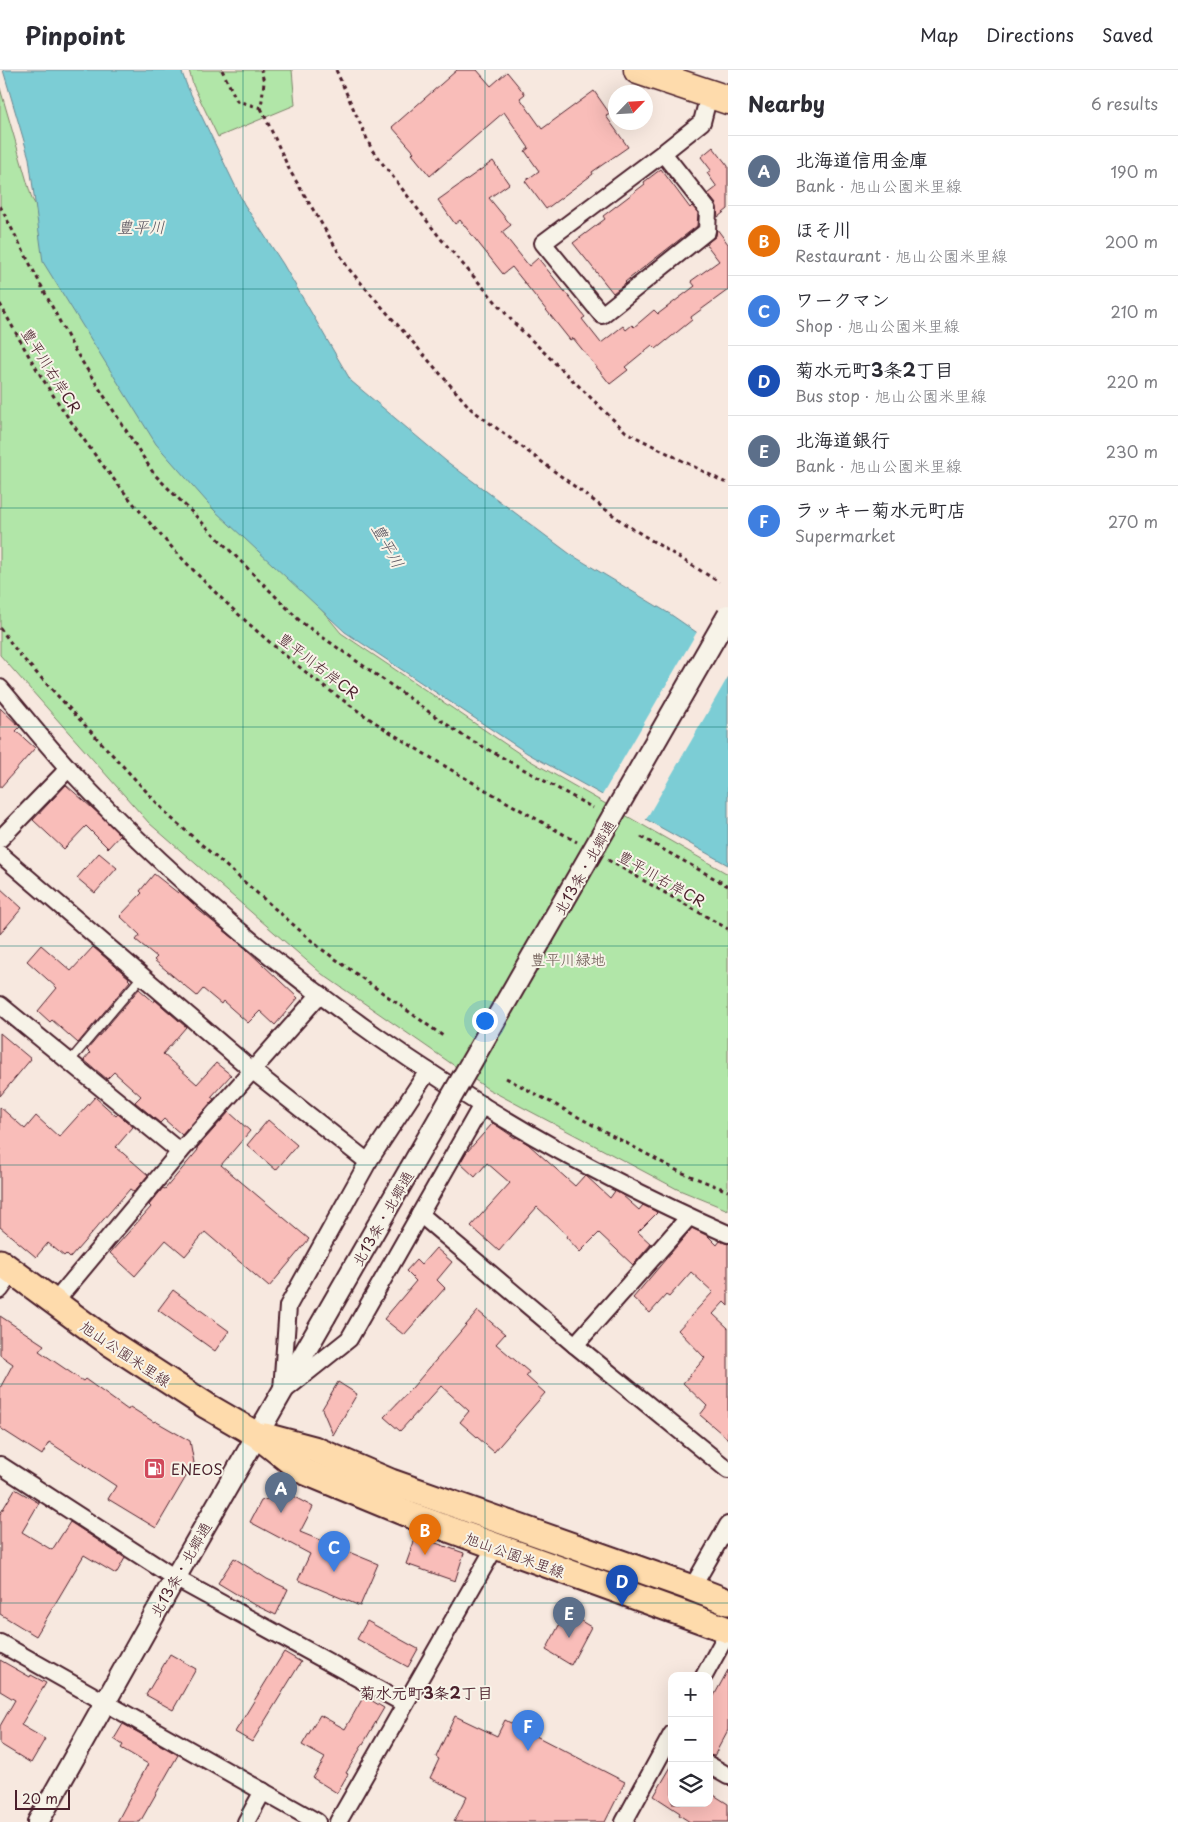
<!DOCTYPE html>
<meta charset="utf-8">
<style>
:root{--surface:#fff;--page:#f7f7f7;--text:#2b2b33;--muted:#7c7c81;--line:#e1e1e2;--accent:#0f766e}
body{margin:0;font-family:"Playpen Sans","Klee One",sans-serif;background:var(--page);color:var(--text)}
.controls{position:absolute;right:15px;bottom:15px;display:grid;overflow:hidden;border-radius:10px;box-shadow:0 5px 20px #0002}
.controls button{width:45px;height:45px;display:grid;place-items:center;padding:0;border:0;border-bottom:1px solid var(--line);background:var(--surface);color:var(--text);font:25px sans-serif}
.compass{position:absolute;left:608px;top:15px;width:45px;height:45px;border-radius:50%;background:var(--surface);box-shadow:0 5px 20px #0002;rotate:65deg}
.scale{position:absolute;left:15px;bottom:12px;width:55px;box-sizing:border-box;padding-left:5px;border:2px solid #4a1f2b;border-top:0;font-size:14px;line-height:18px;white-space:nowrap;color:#4a1f2b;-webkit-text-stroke:4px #f7f3e8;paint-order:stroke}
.you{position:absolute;left:484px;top:950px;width:18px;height:18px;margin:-12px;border:4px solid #fff;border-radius:50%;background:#1a73e8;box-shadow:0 0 0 8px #1a73e833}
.badge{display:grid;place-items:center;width:32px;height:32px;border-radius:50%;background:var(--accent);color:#fff;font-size:16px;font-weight:700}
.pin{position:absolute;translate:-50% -41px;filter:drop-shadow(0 1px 2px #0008)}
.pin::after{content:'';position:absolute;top:26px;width:18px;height:15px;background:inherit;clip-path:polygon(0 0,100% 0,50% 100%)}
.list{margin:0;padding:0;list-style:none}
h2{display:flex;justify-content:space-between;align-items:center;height:65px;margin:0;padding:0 20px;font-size:21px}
h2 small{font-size:16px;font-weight:400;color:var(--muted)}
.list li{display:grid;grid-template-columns:32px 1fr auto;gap:15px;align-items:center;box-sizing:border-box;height:70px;padding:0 20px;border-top:1px solid var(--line)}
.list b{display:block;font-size:19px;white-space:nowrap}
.list p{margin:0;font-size:16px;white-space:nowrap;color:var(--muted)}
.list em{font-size:16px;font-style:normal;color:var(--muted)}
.icon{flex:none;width:28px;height:28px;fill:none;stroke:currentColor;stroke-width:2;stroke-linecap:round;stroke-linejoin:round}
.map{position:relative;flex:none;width:728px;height:1752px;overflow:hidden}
header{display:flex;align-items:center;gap:30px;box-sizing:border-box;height:70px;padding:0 25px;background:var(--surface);border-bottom:1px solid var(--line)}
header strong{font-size:24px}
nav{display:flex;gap:28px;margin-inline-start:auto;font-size:18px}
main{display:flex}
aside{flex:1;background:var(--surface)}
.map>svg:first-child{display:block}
.green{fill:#b1e6a8;stroke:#7e826a}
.water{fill:#7ccdd5;stroke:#688791}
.pier{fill:#f7e8df}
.building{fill:#f9bdb9;stroke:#4a1f2b}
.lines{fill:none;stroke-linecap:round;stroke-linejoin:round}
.service-casing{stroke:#4a1f2b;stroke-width:11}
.minor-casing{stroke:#4a1f2b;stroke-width:20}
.tertiary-casing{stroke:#4a1f2b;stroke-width:24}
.primary-casing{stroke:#4a1f2b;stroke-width:29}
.trunk-casing{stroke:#4a1f2b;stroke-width:31}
.path{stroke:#4a1f2b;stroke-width:3;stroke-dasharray:4 4;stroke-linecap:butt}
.service{stroke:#f7f3e8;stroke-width:8}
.minor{stroke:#f7f3e8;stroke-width:16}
.tertiary{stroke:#f7f3e8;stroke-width:20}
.primary{stroke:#fedbac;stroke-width:25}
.trunk{stroke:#fedbac;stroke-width:28}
.tertiary-bridge-casing{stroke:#4a1f2b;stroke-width:24;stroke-linecap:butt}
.tertiary-bridge{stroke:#f7f3e8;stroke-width:20}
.grid{fill:none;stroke:#0f766e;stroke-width:1;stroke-opacity:0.55}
.labels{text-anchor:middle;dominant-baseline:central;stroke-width:4;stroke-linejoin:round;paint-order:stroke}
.street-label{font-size:15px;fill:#4a1f2b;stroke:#f7f3e8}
.park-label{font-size:15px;fill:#64514a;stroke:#f7f3e8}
.poi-label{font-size:15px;fill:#4a1f2b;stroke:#f7f3e8;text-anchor:start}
.water-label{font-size:16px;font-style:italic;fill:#59535e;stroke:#f7f3e8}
.neighbourhood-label{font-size:16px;font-weight:bold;fill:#4a1f2b;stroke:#f7f3e8}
</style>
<header>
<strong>Pinpoint</strong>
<nav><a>Map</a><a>Directions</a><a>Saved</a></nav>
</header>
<main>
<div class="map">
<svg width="728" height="1752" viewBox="0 0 728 1752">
<rect width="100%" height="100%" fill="#f7e8df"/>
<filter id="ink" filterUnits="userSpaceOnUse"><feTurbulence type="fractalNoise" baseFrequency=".02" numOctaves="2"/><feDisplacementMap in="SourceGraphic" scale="10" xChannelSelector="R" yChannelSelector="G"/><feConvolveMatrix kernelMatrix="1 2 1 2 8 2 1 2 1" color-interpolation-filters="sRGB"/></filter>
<g filter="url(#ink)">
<g class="green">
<path d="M189 0H292L295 35 218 67 193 15Z"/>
<path d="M0 18 32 129 192 383 341 563 529 690 728 804V1140L677 1119 488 1019 322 904 149 753 0 585Z"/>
</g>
<path class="water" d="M3 0H181L187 16 244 134 283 194 351 311 446 391 570 484 670 544 728 584V795L527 683 345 562 215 441 156 374 43 192 29 88Z"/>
<path class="pier" d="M698 560 728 581V607L645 751 601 727Z"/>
<g class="building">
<path d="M457 0H477L491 16 507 2 525 24 520 28 542 59 594 21 610 44 606 46 628 77 592 102 593 104 546 139 525 111 539 101 525 81 529 78 504 42 430 106 412 84 414 82 392 57Z"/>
<path d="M713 77 728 96V139L718 147 716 134 708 124 717 117 707 103 711 100 701 87Z"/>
<path d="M493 91 509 114 489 128 511 155 502 162 529 196 538 188 585 247 582 249 601 273 623 256 626 260 632 255 634 257 654 240 658 244 695 216 691 211 719 191 706 174 716 166 717 159 728 174V220L691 247 692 250 656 279 652 275 625 297 628 300 610 314 573 268 570 270 512 197 503 204 460 150 455 154 438 130Z"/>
<path d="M661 99 690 138 692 136 698 143 697 156 625 212 626 213 613 223 573 173 605 149 603 146 645 114 644 112Z"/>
<path d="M0 638 20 657 16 661 35 678 0 718Z"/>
<path d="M66 715 100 745 120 765 108 778 86 756 64 779 33 750Z"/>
<path d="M99 783 117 798 95 823 77 808Z"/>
<path d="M154 804 178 823 179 821 197 837 196 838 243 876 298 928 275 955 260 941 248 953 223 931 221 934 203 919 197 926 154 890 157 887 136 870 140 865 120 846 142 823 140 821Z"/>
<path d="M0 818 22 838 0 864Z"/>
<path d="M41 875 71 901 93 877 129 908 128 909 130 911 78 973 52 950 50 952 38 941 57 918 27 891Z"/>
<path d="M139 919 154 932 155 930 186 957 163 984 197 1014 216 993 231 1005 211 1027 214 1029 182 1065 164 1049 160 1053 135 1032 141 1026 114 1002 107 1009 84 990 90 983 87 980Z"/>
<path d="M0 963 31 989 0 1026Z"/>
<path d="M95 1027 116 1046 118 1044 133 1057 116 1077 148 1105 134 1122 130 1119 70 1188 66 1184 64 1186 48 1173 36 1187 0 1157V1037L25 1059 36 1046 59 1067Z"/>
<path d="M229 1042 250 1061 221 1095 309 1169 269 1217 205 1162 185 1186 166 1170 135 1206 110 1183 151 1137 149 1135 163 1118 165 1119 198 1080 197 1078Z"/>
<path d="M268 1050 297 1075 276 1100 247 1075Z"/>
<path d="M493 1053 515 1068 517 1067 528 1074 575 1116 585 1105 610 1128 615 1121 622 1125 639 1140 643 1135 655 1141 657 1143 638 1162 651 1174 633 1195 599 1163 580 1182 566 1167 567 1165 537 1137 499 1181 471 1156 510 1113 487 1093 475 1107 460 1093 466 1083Z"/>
<path d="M692 1158 708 1166 717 1175 720 1171 728 1174V1236L724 1232 713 1244 728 1258V1369L700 1345 707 1336 683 1313 705 1288 678 1260 713 1222 691 1202 669 1227 666 1225 650 1243 633 1228Z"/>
<path d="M436 1178 452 1192 437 1210 445 1218 404 1265 384 1249 416 1211 406 1201 416 1190 421 1195Z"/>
<path d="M173 1220 229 1261 215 1281 158 1240Z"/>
<path d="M478 1241 505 1264 496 1274 529 1302 526 1306 545 1323 494 1382 460 1352 469 1341 441 1316 400 1361 384 1347 412 1318Z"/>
<path d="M0 1246 44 1275 39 1281 83 1311 85 1309 128 1340 130 1337 154 1352 155 1351 190 1371 194 1393 156 1458 108 1429 116 1416 49 1372 42 1385 0 1358V1318L13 1294 0 1285Z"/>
<path d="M338 1312 357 1324 333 1365 322 1339Z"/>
<path d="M15 1419 39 1433 22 1462 52 1480 70 1452 125 1488 116 1504 84 1485 36 1566 0 1544V1444Z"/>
<path d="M287 1423 313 1437 300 1462 378 1494 360 1536 298 1510 310 1484 250 1452 261 1431Z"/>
<path d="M416 1466 464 1483 455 1511 406 1494Z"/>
<path d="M234 1488 267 1509 288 1519 276 1545 251 1533 218 1513Z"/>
<path d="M566 1542 591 1557 571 1595 546 1580Z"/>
<path d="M367 1551 418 1579 408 1597 357 1569Z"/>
<path d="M284 1582 301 1592 252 1672 235 1662Z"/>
<path d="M170 1584 196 1599 173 1640 146 1625Z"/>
<path d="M0 1590 30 1607 31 1605 46 1613 21 1655 45 1669 31 1693 0 1674V1656L15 1630 0 1621Z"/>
<path d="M728 1600V1660L714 1686 709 1685V1635Z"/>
<path d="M364 1626 384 1638 346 1703 348 1704 337 1723 313 1708 325 1688 302 1675 320 1645 345 1659Z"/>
<path d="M455 1646 497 1666 505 1650 625 1712 605 1752H454L467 1726 430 1708 439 1689 436 1687Z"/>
<path d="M123 1654 178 1685 140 1752H117L148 1694 121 1678 123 1675 114 1669Z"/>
<path d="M672 1695V1733H709V1722L728 1734V1752H690L679 1745 680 1743 654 1726Z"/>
</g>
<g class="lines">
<defs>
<path id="service" d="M70 991 143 905"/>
<g id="minor">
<path d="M663 83 708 140 707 161 602 245 543 173 663 83 702 52 709 25"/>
<path d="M0 618C23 645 45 673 69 699 251 895 483 1057 728 1164"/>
<path d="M0 769 69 698"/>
<path d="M0 784 253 1001 368 1092"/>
<path d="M0 935 180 1082"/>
<path d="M420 1144 575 1275 728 1400"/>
<path d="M0 1220 13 1202"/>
<path d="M54 1233 180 1082 320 924"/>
<path d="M575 1275 689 1147"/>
<path d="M282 1320 288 1236 368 1092 428 1001"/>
<path d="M285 1320 349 1269 482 1035"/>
<path d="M0 1395 175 1508 405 1634"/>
<path d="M692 1518 728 1455"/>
<path d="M0 1573 317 1752"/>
<path d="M704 1606 728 1562"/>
<path d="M709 1695 728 1706"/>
<path d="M246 1752 263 1721"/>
<path d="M338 1752 495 1477"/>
<path d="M624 1752 672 1664"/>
</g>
<path id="tertiary" d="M38 1752 175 1508 325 1247"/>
<g id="primary">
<path d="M0 1192 107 1271 207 1336 257 1365 301 1400 410 1445 728 1560"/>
<path d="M265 1366 314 1379 391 1412 692 1518 728 1532"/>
</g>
<path id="trunk" d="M638 0 728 30"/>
</defs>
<use href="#service" class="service-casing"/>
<use href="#minor" class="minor-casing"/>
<use href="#tertiary" class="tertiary-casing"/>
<use href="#primary" class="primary-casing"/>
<use href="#trunk" class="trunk-casing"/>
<g class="path">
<path d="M222 0 237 31 261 38 264 12 261 0"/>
<path d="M336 0 372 80 441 169 514 253 626 362 728 414"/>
<path d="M261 38 290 101 348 198 471 339 625 454 719 512"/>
<path d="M0 136 74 279 154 404 301 552 462 665 593 738"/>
<path d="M0 234C18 267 36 300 57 331 140 456 251 570 376 653 441 696 509 733 577 772"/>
<path d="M0 558 19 584 170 747 320 878 443 966"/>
<path d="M641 767 728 816"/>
<path d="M608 790 728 859"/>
<path d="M506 1008 678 1101 728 1121"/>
</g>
<use href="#service" class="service"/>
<use href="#minor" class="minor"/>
<use href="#tertiary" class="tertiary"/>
<use href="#primary" class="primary"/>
<use href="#trunk" class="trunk"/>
<defs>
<path id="tertiary-bridge" d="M325 1247 728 545"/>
</defs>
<use href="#tertiary-bridge" class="tertiary-bridge-casing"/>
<use href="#tertiary-bridge" class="tertiary-bridge"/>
</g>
</g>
<path class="grid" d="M243 0V1752M485 0V1752M0 219H728M0 438H728M0 657H728M0 876H728M0 1095H728M0 1314H728M0 1533H728"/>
<defs>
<symbol id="fuel-square" viewBox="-11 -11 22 22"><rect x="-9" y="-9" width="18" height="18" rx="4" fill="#d1495b" stroke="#f7f3e8"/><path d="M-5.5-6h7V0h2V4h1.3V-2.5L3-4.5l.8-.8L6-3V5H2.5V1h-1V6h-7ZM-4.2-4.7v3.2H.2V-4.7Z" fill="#fff"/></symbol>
</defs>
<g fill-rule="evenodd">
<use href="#fuel-square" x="142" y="1386" width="25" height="25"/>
</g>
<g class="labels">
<g class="street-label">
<text transform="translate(52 300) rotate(58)">豊平川右岸CR</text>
<text transform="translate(319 595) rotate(38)">豊平川右岸CR</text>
<text transform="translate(584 797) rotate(-60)">北13条・北郷通</text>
<text transform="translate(662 808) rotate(30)">豊平川右岸CR</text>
<text transform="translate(382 1148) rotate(-60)">北13条・北郷通</text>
<text transform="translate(126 1283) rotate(34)">旭山公園米里線</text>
<text transform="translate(515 1484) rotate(20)">旭山公園米里線</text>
<text transform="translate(180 1499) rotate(-60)">北13条・北郷通</text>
</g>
<g class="park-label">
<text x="568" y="888">豊平川緑地</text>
</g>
<g class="poi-label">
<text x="171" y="1398">ENEOS</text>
</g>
<g class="water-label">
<text x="141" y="156">豊平川</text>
<text transform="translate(389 475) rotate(61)">豊平川</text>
</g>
<g class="neighbourhood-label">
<text x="426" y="1622">菊水元町3条2丁目</text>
</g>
</g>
</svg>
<div class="controls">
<button>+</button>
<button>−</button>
<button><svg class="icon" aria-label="layers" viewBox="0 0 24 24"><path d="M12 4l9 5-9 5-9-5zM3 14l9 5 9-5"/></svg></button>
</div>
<svg class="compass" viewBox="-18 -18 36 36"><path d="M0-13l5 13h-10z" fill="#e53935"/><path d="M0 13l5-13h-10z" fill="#7c7c81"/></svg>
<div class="scale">20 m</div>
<div class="you"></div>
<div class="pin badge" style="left:281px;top:1443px;background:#5c6f8a">A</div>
<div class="pin badge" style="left:425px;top:1485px;background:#e8710a">B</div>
<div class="pin badge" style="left:334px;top:1502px;background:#3f7fe0">C</div>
<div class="pin badge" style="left:622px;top:1536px;background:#1a4fb4">D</div>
<div class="pin badge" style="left:569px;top:1568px;background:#5c6f8a">E</div>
<div class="pin badge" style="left:528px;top:1681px;background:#3f7fe0">F</div>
</div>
<aside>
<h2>Nearby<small>6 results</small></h2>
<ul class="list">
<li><span class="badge" style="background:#5c6f8a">A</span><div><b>北海道信用金庫</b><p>Bank · 旭山公園米里線</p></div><em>190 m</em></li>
<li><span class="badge" style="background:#e8710a">B</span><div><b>ほそ川</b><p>Restaurant · 旭山公園米里線</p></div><em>200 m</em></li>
<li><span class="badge" style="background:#3f7fe0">C</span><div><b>ワークマン</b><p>Shop · 旭山公園米里線</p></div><em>210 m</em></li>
<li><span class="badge" style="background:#1a4fb4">D</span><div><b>菊水元町3条2丁目</b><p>Bus stop · 旭山公園米里線</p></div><em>220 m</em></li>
<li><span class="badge" style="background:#5c6f8a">E</span><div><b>北海道銀行</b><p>Bank · 旭山公園米里線</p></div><em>230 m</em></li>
<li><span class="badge" style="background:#3f7fe0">F</span><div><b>ラッキー菊水元町店</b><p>Supermarket</p></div><em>270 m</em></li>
</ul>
</aside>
</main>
